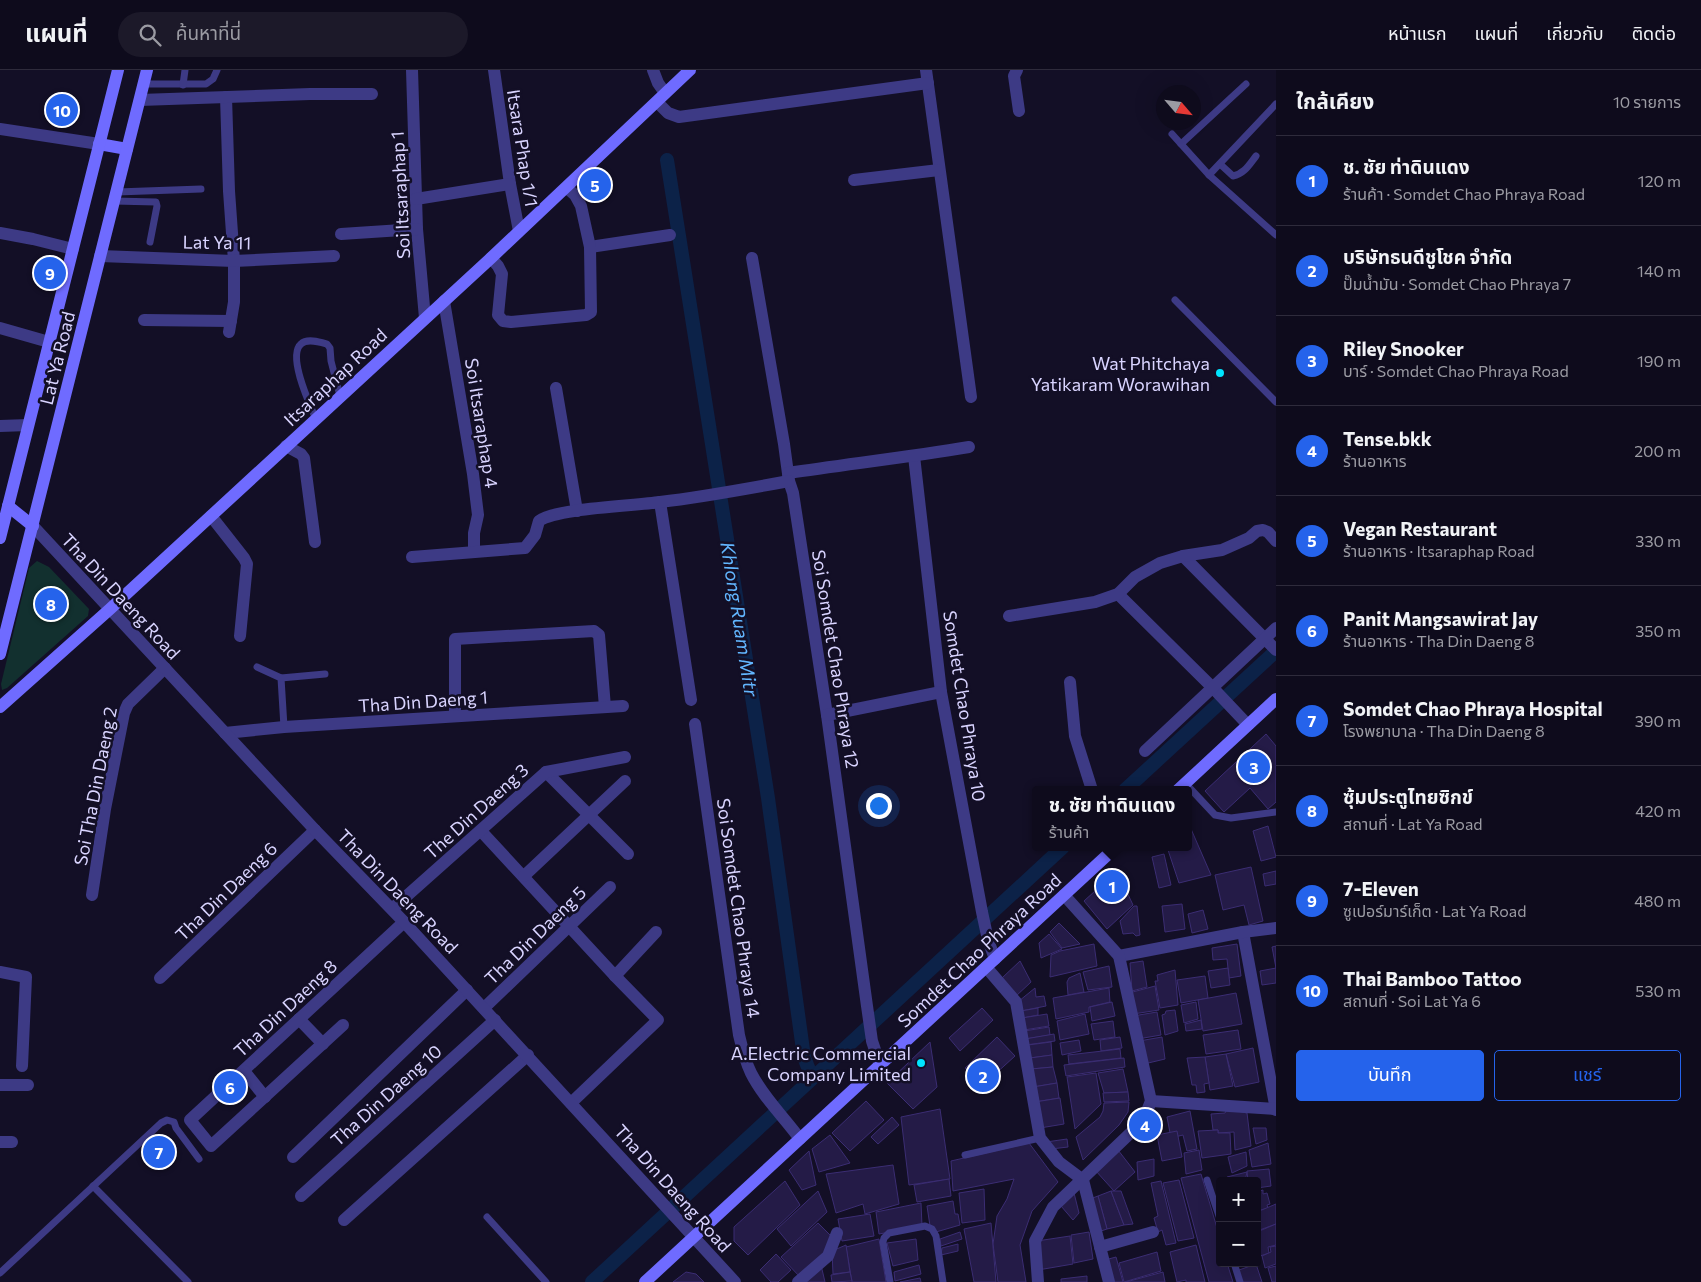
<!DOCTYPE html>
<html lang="th">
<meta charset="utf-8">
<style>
:root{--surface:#0e0b1c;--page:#1c1929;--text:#f1f3f6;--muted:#9b9ba3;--line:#2e2b3b;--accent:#2563eb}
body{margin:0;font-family:Commissioner,"Noto Sans Thai",sans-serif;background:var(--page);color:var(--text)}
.controls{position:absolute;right:15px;bottom:15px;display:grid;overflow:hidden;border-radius:5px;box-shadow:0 5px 20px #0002}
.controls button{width:45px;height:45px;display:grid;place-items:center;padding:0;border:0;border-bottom:1px solid var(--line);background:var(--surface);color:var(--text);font:25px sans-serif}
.compass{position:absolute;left:1156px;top:15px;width:45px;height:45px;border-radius:50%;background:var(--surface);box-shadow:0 5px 20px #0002;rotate:118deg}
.you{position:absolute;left:878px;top:735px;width:18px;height:18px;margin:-12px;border:4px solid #fff;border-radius:50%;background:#1a73e8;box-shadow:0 0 0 8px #1a73e833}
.badge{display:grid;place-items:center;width:32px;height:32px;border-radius:50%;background:var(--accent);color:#fff;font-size:16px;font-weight:700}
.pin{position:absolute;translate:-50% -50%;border:2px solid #fff;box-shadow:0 1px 5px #0006}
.popup{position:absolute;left:1032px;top:716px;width:160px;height:65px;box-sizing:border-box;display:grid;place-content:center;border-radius:5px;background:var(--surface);filter:drop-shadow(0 1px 4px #0005);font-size:16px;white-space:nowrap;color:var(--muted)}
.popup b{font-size:19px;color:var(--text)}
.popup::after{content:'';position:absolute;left:50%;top:100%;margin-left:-10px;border:10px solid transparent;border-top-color:var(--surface)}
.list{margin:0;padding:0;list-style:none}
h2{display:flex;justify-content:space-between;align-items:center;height:65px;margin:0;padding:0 20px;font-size:21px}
h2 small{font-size:16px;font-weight:400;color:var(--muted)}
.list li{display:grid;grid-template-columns:32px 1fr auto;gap:15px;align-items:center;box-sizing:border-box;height:90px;padding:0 20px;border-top:1px solid var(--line)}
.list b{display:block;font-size:19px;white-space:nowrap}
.list p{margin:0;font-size:16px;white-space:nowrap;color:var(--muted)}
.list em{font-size:16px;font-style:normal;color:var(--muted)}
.actions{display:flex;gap:10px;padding:15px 20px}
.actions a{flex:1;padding:11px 0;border:1px solid var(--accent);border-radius:5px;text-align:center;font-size:18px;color:var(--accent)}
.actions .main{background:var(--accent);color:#fff}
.icon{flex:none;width:28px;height:28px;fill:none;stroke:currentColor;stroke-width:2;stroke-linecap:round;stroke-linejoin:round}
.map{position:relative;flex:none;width:1276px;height:1212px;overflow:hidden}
header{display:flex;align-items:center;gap:30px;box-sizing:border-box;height:70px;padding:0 25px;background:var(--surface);border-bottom:1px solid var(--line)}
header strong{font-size:24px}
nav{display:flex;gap:28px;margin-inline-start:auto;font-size:18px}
.search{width:350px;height:45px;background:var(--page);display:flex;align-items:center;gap:12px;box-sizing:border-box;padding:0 18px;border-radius:28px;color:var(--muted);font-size:19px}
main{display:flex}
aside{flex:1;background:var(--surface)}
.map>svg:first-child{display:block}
.green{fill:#12302f}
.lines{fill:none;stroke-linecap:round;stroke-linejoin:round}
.canal{stroke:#0c2248;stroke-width:14}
.building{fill:#241b47;stroke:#3b2d73}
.service{stroke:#3d3a85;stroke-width:7}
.minor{stroke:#3d3a85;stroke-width:12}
.tertiary{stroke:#3d3a85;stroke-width:12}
.secondary{stroke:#6f6bff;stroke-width:12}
.poi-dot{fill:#00e5ff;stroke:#130f26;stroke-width:2}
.labels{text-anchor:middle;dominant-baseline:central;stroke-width:5;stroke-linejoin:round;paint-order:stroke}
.street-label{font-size:18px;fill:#d9d4ff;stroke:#130f26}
.poi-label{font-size:18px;fill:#d9d4ff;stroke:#130f26;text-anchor:end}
.water-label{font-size:19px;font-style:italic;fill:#62b6ff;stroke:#130f26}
</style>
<header>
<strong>แผนที่</strong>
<div class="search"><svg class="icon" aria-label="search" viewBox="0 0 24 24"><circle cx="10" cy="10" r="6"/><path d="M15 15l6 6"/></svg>ค้นหาที่นี่</div>
<nav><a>หน้าแรก</a><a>แผนที่</a><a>เกี่ยวกับ</a><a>ติดต่อ</a></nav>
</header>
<main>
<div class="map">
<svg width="1276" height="1212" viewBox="0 0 1276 1212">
<rect width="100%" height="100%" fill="#130f26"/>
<path class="green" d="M37 491 49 497 89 539 88 546 7 618 2 620 1 614 29 498Z"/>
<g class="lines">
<g class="canal">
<path d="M667 90 768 728 804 987 809 1000 815 1006"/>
<path d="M1125 720 1276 581"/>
<path d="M592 1212 1063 777"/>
</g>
</g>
<g class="building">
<path d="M49 524 61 537 52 545 41 532Z"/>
<path d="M1266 664 1276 676V732L1268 739 1250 718 1224 742 1205 721Z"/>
<path d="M1188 752 1211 805 1179 813 1167 777H1188Z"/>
<path d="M1268 756 1276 787 1261 791 1253 761Z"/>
<path d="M1164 784 1171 815 1159 818 1152 787Z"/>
<path d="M1251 797 1263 851 1249 855 1244 835 1223 840 1215 805Z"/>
<path d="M1117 801 1133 835 1107 859 1084 831Z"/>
<path d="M1276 801V814L1265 816 1263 804Z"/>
<path d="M1182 834 1185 859 1165 862 1162 836Z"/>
<path d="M1134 836H1137L1140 865 1136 866 1133 863 1123 864 1120 851Z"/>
<path d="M1203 840 1208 859 1192 863 1188 844Z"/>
<path d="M1059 853 1080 874 1062 878 1050 862Z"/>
<path d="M1049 864 1062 879 1041 888 1039 873Z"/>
<path d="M1094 874 1097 896 1050 907 1051 885 1060 881Z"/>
<path d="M1237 874 1241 906 1229 908 1227 889 1213 890 1212 878Z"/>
<path d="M1276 876V898L1272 877Z"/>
<path d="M1020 891 1031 912 1015 927 1002 908Z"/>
<path d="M1143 891 1147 917 1132 921 1130 893Z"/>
<path d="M1109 896 1112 917 1088 920 1083 902Z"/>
<path d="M1228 898 1230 915 1211 918 1208 901Z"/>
<path d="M1276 898V913L1262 915 1260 901Z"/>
<path d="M1175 900 1178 935 1160 938 1155 911H1158L1157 905Z"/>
<path d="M1080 903 1084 922 1068 925 1067 912 1069 908Z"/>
<path d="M1205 906 1208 928 1181 933 1177 910Z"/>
<path d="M1155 916 1159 940 1133 944 1129 923Z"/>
<path d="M1035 918 1036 927 1044 926 1046 936 1021 941 1019 931Z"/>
<path d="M1109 918 1110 932 1089 937V942L1056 949 1053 928Z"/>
<path d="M1236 923 1242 954 1203 961 1198 930Z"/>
<path d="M1112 932 1115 946 1092 951 1090 937Z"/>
<path d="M1196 932 1198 949 1184 953 1181 935Z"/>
<path d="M982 938 993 950 960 981 949 968Z"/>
<path d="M1038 938V945L1022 948 1021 941Z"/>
<path d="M1175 940 1178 961 1165 965 1162 945 1165 944 1166 941Z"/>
<path d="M1157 942 1161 965 1138 969 1133 946Z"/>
<path d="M1047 944 1049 956 1024 960 1022 948Z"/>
<path d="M1085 944 1089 964 1060 970 1057 951Z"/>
<path d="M1201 950 1202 959 1186 961 1185 954Z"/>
<path d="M1113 951 1115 967 1094 970 1091 954Z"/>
<path d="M1049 957 1050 965 1025 969 1024 961Z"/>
<path d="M1238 960 1241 979 1206 984 1203 965Z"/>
<path d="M1054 964 1055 971 1026 975 1025 969Z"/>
<path d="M997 967 1015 986 982 1016 965 998Z"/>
<path d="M1120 967 1122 978 1101 981 1100 970Z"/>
<path d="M1162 967 1165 989 1144 994 1139 971Z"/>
<path d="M1079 970 1081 981 1062 985 1060 973Z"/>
<path d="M930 972 937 1017 913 1039 887 1013Z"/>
<path d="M1051 972 1052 985 1030 988 1028 975Z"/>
<path d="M1253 978 1259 1012 1235 1017 1226 984Z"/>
<path d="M1120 979 1121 988 1069 994 1068 985Z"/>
<path d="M1226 984 1233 1016 1210 1020 1205 987Z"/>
<path d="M1052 985 1053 997 1031 999 1030 988Z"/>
<path d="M1205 987 1209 1013 1204 1014 1205 1022 1197 1023 1196 1015H1192L1187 988Z"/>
<path d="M1124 988 1125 997 1066 1006 1064 995Z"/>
<path d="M1053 997 1057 1013 1033 1017 1031 999Z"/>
<path d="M1123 999 1128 1022 1104 1023 1098 1003Z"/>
<path d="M1096 1003 1101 1034 1075 1059 1067 1007Z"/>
<path d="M1057 1013 1059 1028 1035 1032 1033 1017Z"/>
<path d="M1128 1022 1129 1031 1104 1032 1103 1023Z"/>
<path d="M1060 1028 1064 1054 1040 1058 1035 1032Z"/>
<path d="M866 1031 884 1050 850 1081 832 1063Z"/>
<path d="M1129 1032 1128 1042 1119 1055 1083 1090 1076 1067 1100 1047 1103 1041 1104 1033Z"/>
<path d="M940 1039 950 1109 909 1115 901 1047Z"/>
<path d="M1227 1039 1247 1043 1251 1076 1235 1080 1234 1062 1218 1063V1060H1213L1211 1044 1225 1043Z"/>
<path d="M1190 1041 1197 1079 1187 1081 1183 1065 1171 1068 1167 1047Z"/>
<path d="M892 1047 899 1055 878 1074 871 1067Z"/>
<path d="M1253 1058H1266L1267 1070 1256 1074Z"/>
<path d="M1218 1060V1063H1230L1231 1084 1202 1088 1198 1061Z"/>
<path d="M1177 1061 1182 1087 1162 1091 1157 1065Z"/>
<path d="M830 1065 850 1093 819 1102 812 1079Z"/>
<path d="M1067 1069 1068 1077 1051 1079 1046 1072Z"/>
<path d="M1029 1073 1058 1112 1032 1141 1020 1175 1026 1212H998L993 1174 997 1146 1007 1129 1014 1109 953 1121 951 1091Z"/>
<path d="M1268 1073 1271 1094 1252 1097 1249 1080Z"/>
<path d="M1118 1080 1135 1102 1114 1121 1095 1100Z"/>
<path d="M1199 1080 1202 1100 1186 1104 1184 1083Z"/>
<path d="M809 1081 816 1115 802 1120 789 1100Z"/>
<path d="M1246 1082 1247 1096 1232 1103 1228 1087Z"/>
<path d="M1154 1089V1106L1138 1110 1137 1092Z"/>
<path d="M893 1095 899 1134 865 1144 863 1134 836 1143 826 1104Z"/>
<path d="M1269 1099 1271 1116 1257 1118V1111H1248L1247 1101Z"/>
<path d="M1247 1102 1245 1111H1228L1227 1107Z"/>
<path d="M1201 1104 1220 1168V1193H1227L1233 1212H1209L1181 1108Z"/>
<path d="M949 1109 951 1126 917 1132 914 1115Z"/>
<path d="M1179 1110 1194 1168 1178 1171 1163 1113Z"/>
<path d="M785 1111 800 1135 748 1185 734 1171V1157Z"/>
<path d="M1161 1111 1176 1173 1166 1175 1162 1160 1158 1162 1154 1148 1158 1146 1151 1113Z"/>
<path d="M984 1119 985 1150 962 1153 959 1123Z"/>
<path d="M1263 1120V1124L1267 1123 1270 1134 1267 1135 1268 1138 1257 1141V1122Z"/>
<path d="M818 1121 827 1142 791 1176 777 1159Z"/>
<path d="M1111 1121 1124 1155 1107 1159 1098 1126Z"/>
<path d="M1111 1121H1121L1133 1154 1124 1155Z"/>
<path d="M1074 1123 1079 1143 1073 1150 1061 1136Z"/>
<path d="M1098 1126 1107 1159 1098 1162 1090 1129Z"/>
<path d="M953 1131 955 1144H958L960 1155 936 1162 930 1156 927 1136Z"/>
<path d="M921 1133 922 1156 879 1164 876 1142Z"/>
<path d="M1276 1134V1154L1257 1161V1142Z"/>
<path d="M870 1144 874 1166 842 1171 838 1149Z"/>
<path d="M818 1153 831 1166 827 1184 801 1208 781 1187Z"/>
<path d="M991 1153 996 1212H974L964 1159Z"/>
<path d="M1276 1154V1175L1268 1177 1269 1183 1260 1186 1257 1162Z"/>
<path d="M960 1162 962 1169 941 1176 940 1169Z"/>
<path d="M1089 1162 1093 1189 1074 1193 1071 1165Z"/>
<path d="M1070 1166 1073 1194 1038 1200 1037 1171Z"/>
<path d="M879 1169 886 1212H852L846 1177Z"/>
<path d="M916 1169 918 1190 893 1196 887 1173Z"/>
<path d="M958 1174V1181L941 1185 942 1178Z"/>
<path d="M846 1175 850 1202 833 1204 832 1181Z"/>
<path d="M1196 1175 1205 1212H1186V1210L1177 1212 1170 1182Z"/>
<path d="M1276 1176V1194L1265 1198 1262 1186 1271 1182 1270 1177Z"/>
<path d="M1157 1182 1161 1201 1124 1212 1119 1193Z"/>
<path d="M776 1184 791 1200 778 1212H771L760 1200Z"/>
<path d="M1116 1187 1123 1212H1110L1105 1190Z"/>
<path d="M1256 1194 1262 1212H1242L1239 1200Z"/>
<path d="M821 1195 825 1212H803Z"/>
<path d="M919 1195 921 1204 895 1211 894 1202Z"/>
<path d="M1276 1196V1212H1272L1268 1198Z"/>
<path d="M686 1202 696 1204 704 1212H673Z"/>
<path d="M850 1202 852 1211 832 1212 831 1205Z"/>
<path d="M1163 1202 1165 1212H1126Z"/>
<path d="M1087 1206V1212H1061V1209Z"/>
<path d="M920 1208 921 1212H900Z"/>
</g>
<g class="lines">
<g class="service">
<path d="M143 14H206L213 9 217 0"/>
<path d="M183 15 185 0"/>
<path d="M1172 64 1209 105 1276 165"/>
<path d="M1181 74 1246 14"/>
<path d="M1220 94 1233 106C1244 104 1249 95 1256 86"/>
<path d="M1209 105 1276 34"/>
<path d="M117 122 201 119"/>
<path d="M114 131 156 132 157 136 150 172"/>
<path d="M1175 230 1276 332"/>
<path d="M316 349C310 335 287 286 301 274 307 268 320 272 327 274L330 278 331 291 340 326"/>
<path d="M257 597 281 608 284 657"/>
<path d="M281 608 325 604"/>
<path d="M1185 713 1215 745 1231 748 1276 742"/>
<path d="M965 1085 1040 1068"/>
<path d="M1207 1110 1220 1149"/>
<path d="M93 1116 188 1212"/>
<path d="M487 1147 546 1212"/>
<path d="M1234 1193 1240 1212"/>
<path d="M0 1203 161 1053 167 1050 174 1052 176 1058 199 1089"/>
<path d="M890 1212 883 1172 884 1168 889 1163 925 1156 932 1159 936 1166 943 1212"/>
</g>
<g class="minor">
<path d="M412 0 417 159 425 248"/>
<path d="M494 0 510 114 519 161"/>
<path d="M653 0 658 13 665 23"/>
<path d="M926 0 971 327"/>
<path d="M1017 0 1014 6 1019 41"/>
<path d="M226 27 229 121 234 191V232L229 262"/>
<path d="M140 30 310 24H372"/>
<path d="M657 32 668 43 679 47 928 13"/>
<path d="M0 59 99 74"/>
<path d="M854 110 939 100"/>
<path d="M416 129 510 114"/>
<path d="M0 163 33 169 73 179"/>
<path d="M341 164 417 159"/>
<path d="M590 177 670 165"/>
<path d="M100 186 234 191 334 186"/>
<path d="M491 188 498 196 502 204 498 245 503 251 511 252 586 245 591 242 590 177 581 136 575 125 567 118"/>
<path d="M752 188 784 374 789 411 793 423 827 645 867 936 872 971 880 995"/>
<path d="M444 231 473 404 478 445 474 463V481"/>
<path d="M144 250 231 251"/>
<path d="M0 258 49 272"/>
<path d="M556 318 577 441"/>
<path d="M0 356 28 355"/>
<path d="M286 376 301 384 304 388 315 472"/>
<path d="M914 386 941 622 982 842 988 870 995 889"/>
<path d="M788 403C848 394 909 387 969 377"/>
<path d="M660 432 691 630"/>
<path d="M211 446 244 488 247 494 240 566"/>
<path d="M1183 486 1276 580"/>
<path d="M412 487 525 478 535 465 539 451C556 438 635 436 660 432 703 427 746 419 789 411"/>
<path d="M1118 524 1213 618 1248 655"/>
<path d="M1009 546 1095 532 1118 524 1135 507 1160 493 1183 486 1222 480 1249 468 1257 461 1263 460 1268 462 1276 471"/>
<path d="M1070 612 1075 666 1092 720"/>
<path d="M827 645 941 622"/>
<path d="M455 646V569L594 561 599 565 605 637"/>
<path d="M695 654 739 965C742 978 745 991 751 1003 763 1027 784 1047 800 1069"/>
<path d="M225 663 284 657 623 636"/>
<path d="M1145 681 1276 558"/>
<path d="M546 702 628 784"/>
<path d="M481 761 615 906 658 950 571 1033"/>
<path d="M524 806 625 711"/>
<path d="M92 825 105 739 124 643 128 634 165 598"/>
<path d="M392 839 546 702 625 687"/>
<path d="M1243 862 1276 1040"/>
<path d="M1119 886 1243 862 1276 858"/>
<path d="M986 897 1016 932 1040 1068 1059 1092 1083 1110 1109 1212"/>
<path d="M0 902 26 907 22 996"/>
<path d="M615 906 656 862"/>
<path d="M160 908 315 760"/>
<path d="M484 938 610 817"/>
<path d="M299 949 323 974"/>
<path d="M343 955 211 1076 190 1050 404 852"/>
<path d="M244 1001 265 1027"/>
<path d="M0 1015H28"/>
<path d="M1151 1031 1276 1039"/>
<path d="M0 1072H12"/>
<path d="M293 1087 467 920"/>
<path d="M301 1126 495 950"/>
<path d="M344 1150 528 985"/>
<path d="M1100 1177 1153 1162"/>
<path d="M798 1212 828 1186 837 1163"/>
<path d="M1038 1212 1035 1171 1053 1137 1143 1051 1151 1031 1119 886 1064 825"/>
</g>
<path class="tertiary" d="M33 456 315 760 404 852 735 1212"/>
<g class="secondary">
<path d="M99 74 127 79"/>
<path d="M8 436 33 456"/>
<path d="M0 468 118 0"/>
<path d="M0 584 147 0"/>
<path d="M0 637 110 539 491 188 690 0"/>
<path d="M1178 720 1276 629"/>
<path d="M645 1212 1116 777"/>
</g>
</g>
<g class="poi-dot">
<circle cx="1220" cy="303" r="5"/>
<circle cx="921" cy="993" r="5"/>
</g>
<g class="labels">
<g class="street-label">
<text transform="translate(523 78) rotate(81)">Itsara Phap 1/1</text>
<text transform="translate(400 125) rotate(-93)">Soi Itsaraphap 1</text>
<text transform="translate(217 172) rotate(1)">Lat Ya 11</text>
<text transform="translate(57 288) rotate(-76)">Lat Ya Road</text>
<text transform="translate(335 307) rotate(-43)">Itsaraphap Road</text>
<text transform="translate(482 353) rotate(81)">Soi Itsaraphap 4</text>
<text transform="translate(121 526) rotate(47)">Tha Din Daeng Road</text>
<text transform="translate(836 589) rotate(81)">Soi Somdet Chao Phraya 12</text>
<text transform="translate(423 631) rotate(-4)">Tha Din Daeng 1</text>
<text transform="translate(965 636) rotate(81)">Somdet Chao Phraya 10</text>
<text transform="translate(95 716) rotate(-79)">Soi Tha Din Daeng 2</text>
<text transform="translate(476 741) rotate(-42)">The Din Daeng 3</text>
<text transform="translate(226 821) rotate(-44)">Tha Din Daeng 6</text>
<text transform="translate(398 821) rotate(46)">Tha Din Daeng Road</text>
<text transform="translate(739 838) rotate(82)">Soi Somdet Chao Phraya 14</text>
<text transform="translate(535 865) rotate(-44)">Tha Din Daeng 5</text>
<text transform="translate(979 880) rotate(-43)">Somdet Chao Phraya Road</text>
<text transform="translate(285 938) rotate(-43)">Tha Din Daeng 8</text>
<text transform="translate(386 1025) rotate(-42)">Tha Din Daeng 10</text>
<text transform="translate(673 1118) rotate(48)">Tha Din Daeng Road</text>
</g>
<g class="poi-label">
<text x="1210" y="293">Wat Phitchaya<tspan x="1210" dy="21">Yatikaram Worawihan</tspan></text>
<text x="911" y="983">A.Electric Commercial<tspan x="911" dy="21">Company Limited</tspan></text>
</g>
<g class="water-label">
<text transform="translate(740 549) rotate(81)">Khlong Ruam Mitr</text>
</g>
</g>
</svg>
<div class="controls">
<button>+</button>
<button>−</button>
</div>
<svg class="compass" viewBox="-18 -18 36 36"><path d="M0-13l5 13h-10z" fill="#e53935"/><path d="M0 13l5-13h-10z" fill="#9b9ba3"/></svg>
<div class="you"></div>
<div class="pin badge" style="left:1112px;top:816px">1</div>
<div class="popup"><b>ช. ชัย ท่าดินแดง</b>ร้านค้า</div>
<div class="pin badge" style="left:983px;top:1006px">2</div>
<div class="pin badge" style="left:1254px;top:697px">3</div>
<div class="pin badge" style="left:1145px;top:1055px">4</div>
<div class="pin badge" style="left:595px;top:115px">5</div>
<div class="pin badge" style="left:230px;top:1017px">6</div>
<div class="pin badge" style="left:159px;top:1082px">7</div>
<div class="pin badge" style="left:51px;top:534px">8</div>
<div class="pin badge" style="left:50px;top:203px">9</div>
<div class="pin badge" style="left:62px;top:40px">10</div>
</div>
<aside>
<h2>ใกล้เคียง<small>10 รายการ</small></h2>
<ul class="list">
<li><span class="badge">1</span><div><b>ช. ชัย ท่าดินแดง</b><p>ร้านค้า · Somdet Chao Phraya Road</p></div><em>120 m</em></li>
<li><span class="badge">2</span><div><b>บริษัทธนดีชูโชค จำกัด</b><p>ปั๊มน้ำมัน · Somdet Chao Phraya 7</p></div><em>140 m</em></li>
<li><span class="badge">3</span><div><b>Riley Snooker</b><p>บาร์ · Somdet Chao Phraya Road</p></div><em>190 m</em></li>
<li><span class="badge">4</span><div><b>Tense.bkk</b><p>ร้านอาหาร</p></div><em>200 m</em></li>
<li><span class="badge">5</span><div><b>Vegan Restaurant</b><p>ร้านอาหาร · Itsaraphap Road</p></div><em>330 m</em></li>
<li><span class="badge">6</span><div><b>Panit Mangsawirat Jay</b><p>ร้านอาหาร · Tha Din Daeng 8</p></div><em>350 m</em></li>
<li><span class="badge">7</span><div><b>Somdet Chao Phraya Hospital</b><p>โรงพยาบาล · Tha Din Daeng 8</p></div><em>390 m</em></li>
<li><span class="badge">8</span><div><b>ซุ้มประตูไทยซิกข์</b><p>สถานที่ · Lat Ya Road</p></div><em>420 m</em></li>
<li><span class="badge">9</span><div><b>7-Eleven</b><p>ซูเปอร์มาร์เก็ต · Lat Ya Road</p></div><em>480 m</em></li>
<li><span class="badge">10</span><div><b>Thai Bamboo Tattoo</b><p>สถานที่ · Soi Lat Ya 6</p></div><em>530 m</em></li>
</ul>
<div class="actions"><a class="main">บันทึก</a><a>แชร์</a></div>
</aside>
</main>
